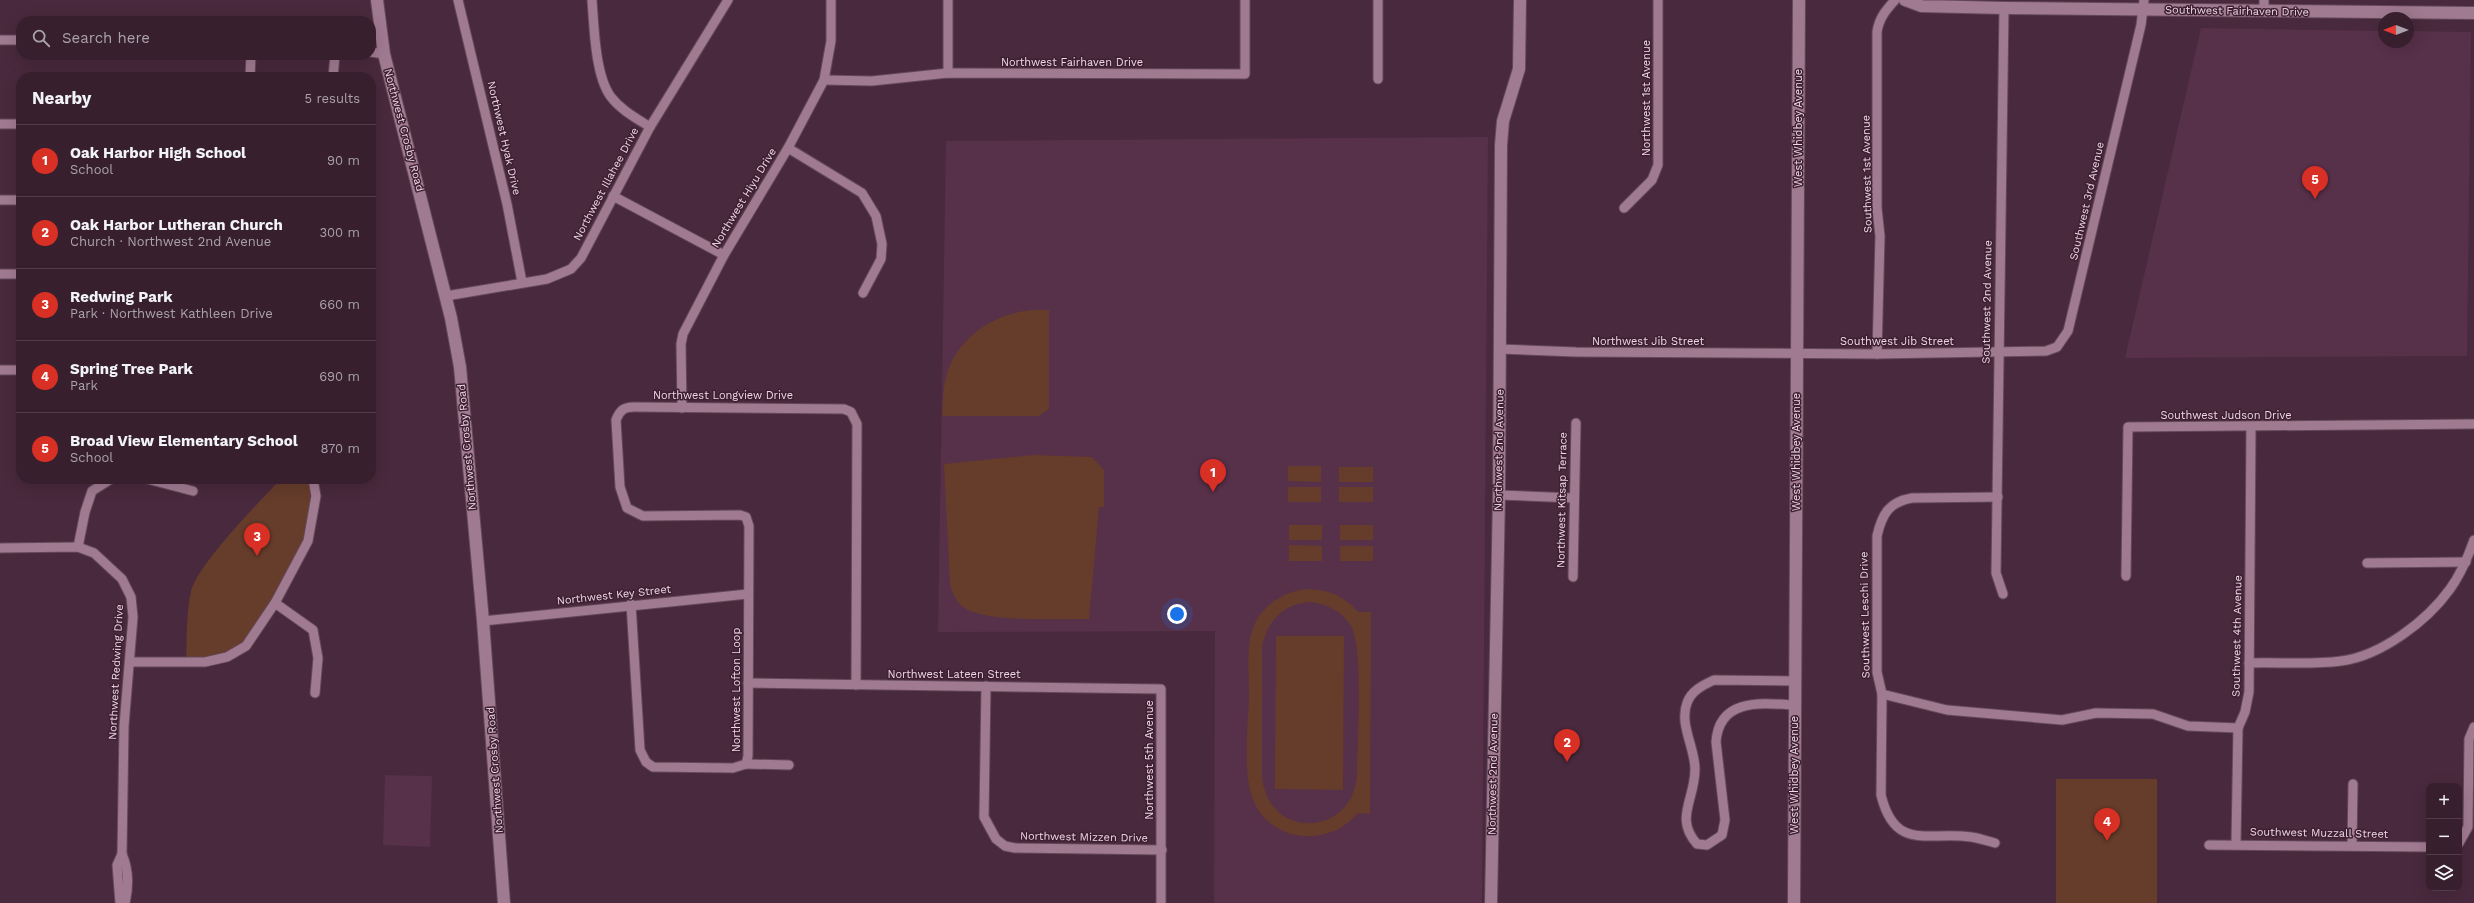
<!DOCTYPE html>
<meta charset="utf-8">
<style>
:root{--surface:#371f2e;--page:#422c3a;--text:#f1f3f6;--muted:#aaa2aa;--line:#513d4a;--accent:#d93025}
body{margin:0;font-family:"Work Sans",sans-serif;background:var(--page);color:var(--text)}
.controls{position:absolute;right:12px;bottom:12px;display:grid;overflow:hidden;border-radius:8px;box-shadow:0 4px 16px #0002}
.controls button{width:36px;height:36px;display:grid;place-items:center;padding:0;border:0;border-bottom:1px solid var(--line);background:var(--surface);color:var(--text);font:20px sans-serif}
.compass{position:absolute;left:2378px;top:12px;width:36px;height:36px;border-radius:50%;background:var(--surface);box-shadow:0 4px 16px #0002;rotate:270deg}
.you{position:absolute;left:1177px;top:614px;width:14px;height:14px;margin:-10px;border:3px solid #fff;border-radius:50%;background:#1a73e8;box-shadow:0 0 0 6px #1a73e833}
.badge{display:grid;place-items:center;width:26px;height:26px;border-radius:50%;background:var(--accent);color:#fff;font-size:13px;font-weight:700}
.pin{position:absolute;translate:-50% -33px;filter:drop-shadow(0 1px 2px #0008)}
.pin::after{content:'';position:absolute;top:21px;width:14px;height:12px;background:inherit;clip-path:polygon(0 0,100% 0,50% 100%)}
.list{margin:0;padding:0;list-style:none}
h2{display:flex;justify-content:space-between;align-items:center;height:52px;margin:0;padding:0 16px;font-size:17px}
h2 small{font-size:13px;font-weight:400;color:var(--muted)}
.list li{display:grid;grid-template-columns:26px 1fr auto;gap:12px;align-items:center;box-sizing:border-box;height:72px;padding:0 16px;border-top:1px solid var(--line)}
.list b{display:block;font-size:15px;white-space:nowrap}
.list p{margin:0;font-size:13px;white-space:nowrap;color:var(--muted)}
.list em{font-size:13px;font-style:normal;color:var(--muted)}
.icon{flex:none;width:22px;height:22px;fill:none;stroke:currentColor;stroke-width:2;stroke-linecap:round;stroke-linejoin:round}
.map{position:relative;flex:none;width:2474px;height:903px;overflow:hidden}
.search{position:absolute;background:var(--surface);box-shadow:0 4px 16px #0002;left:16px;top:16px;width:360px;height:44px;display:flex;align-items:center;gap:10px;box-sizing:border-box;padding:0 14px;border-radius:16px;color:var(--muted);font-size:15px}
.panel{position:absolute;background:var(--surface);box-shadow:0 4px 16px #0002;left:16px;top:72px;width:360px;height:412px;border-radius:16px}
.map>svg:first-child{display:block}
.built{fill:#573049}
.green{fill:#663c2b;fill-rule:evenodd}
.lines{fill:none;stroke-linecap:round;stroke-linejoin:round}
.street-casing{stroke:#64495a;stroke-width:11}
.secondary-casing{stroke:#64495a;stroke-width:14}
.street{stroke:#a07a91;stroke-width:9}
.secondary{stroke:#a07a91;stroke-width:12}
.labels{text-anchor:middle;dominant-baseline:central;stroke-width:3;stroke-linejoin:round;paint-order:stroke}
.street-label{font-size:11px;fill:#eed8e5;stroke:#3e1f33}
</style>
<div class="map">
<svg width="2474" height="903" viewBox="0 0 2474 903">
<rect width="100%" height="100%" fill="#49293d"/>
<g class="built">
<path d="M2201 28 2384 31V42H2408V31L2471 32 2467 356 2125 358Z"/>
<path d="M1488 137 1482 903H1214L1215 631 938 632 946 141Z"/>
<path d="M385 775 432 776 430 847 383 845Z"/>
</g>
<g class="green">
<path d="M1031 310H1049V409L1039 416H942C943 401 943 387 947 373 959 336 994 314 1031 310Z"/>
<path d="M1033 455 1092 457 1104 470V507H1099L1089 619C1060 618 983 624 962 606 955 600 953 593 950 585L944 464Z"/>
<path d="M1288 466H1321V482L1288 481Z"/>
<rect x="1339" y="467" width="34" height="15"/>
<path d="M281 479H313L308 541 246 646 227 657 186 662C187 639 186 614 191 591 198 564 260 501 281 479Z"/>
<rect x="1288" y="487" width="33" height="15"/>
<rect x="1339" y="487" width="34" height="15"/>
<rect x="1289" y="525" width="33" height="15"/>
<rect x="1340" y="525" width="33" height="15"/>
<path d="M1289 545 1322 546V561H1289Z"/>
<rect x="1340" y="546" width="33" height="15"/>
<path d="M1310 589C1330 590 1345 597 1358 612H1371L1370 814 1358 813C1328 849 1268 843 1252 797 1243 772 1248 724 1249 697 1249 678 1247 657 1250 639 1251 632 1254 625 1257 619 1269 600 1289 590 1310 589ZM1310 602C1327 604 1342 611 1351 626 1364 647 1357 746 1357 776 1351 839 1267 839 1262 776V650C1265 622 1283 604 1310 602Z"/>
<path d="M1276 636H1344L1343 790 1275 789Z"/>
<rect x="2056" y="779" width="101" height="124"/>
</g>
<g class="lines">
<defs>
<g id="street">
<path d="M458 0 507 204 522 282"/>
<path d="M592 0C594 26 595 76 611 97 621 110 636 118 650 127"/>
<path d="M948 0V73"/>
<path d="M1378 0V79"/>
<path d="M2264 11V0"/>
<path d="M0 40H21"/>
<path d="M371 52 384 54"/>
<path d="M250 77 251 55"/>
<path d="M333 77 335 55"/>
<path d="M824 80 872 81 948 73 1245 74V0"/>
<path d="M0 124H21"/>
<path d="M788 148 862 193 876 216 882 244 881 259 863 293"/>
<path d="M613 196 724 255"/>
<path d="M0 200H21"/>
<path d="M1624 208 1652 180 1658 165V0"/>
<path d="M0 274H21"/>
<path d="M446 296 547 279 571 269 581 258 650 127 728 0"/>
<path d="M1500 349 1576 352 1877 354 2046 351 2057 347 2068 331 2141 25 2144 0"/>
<path d="M1877 354 1880 236 1877 208V32C1879 18 1886 10 1895 0"/>
<path d="M0 370H21"/>
<path d="M682 408 681 344 683 334 724 255 788 148 824 80 831 41V0"/>
<path d="M147 479 193 491"/>
<path d="M1499 495 1574 498"/>
<path d="M78 547 85 512 92 491 111 479"/>
<path d="M0 548 78 547 94 553 122 579 131 597 133 617 124 726 122 854 117 865 120 903"/>
<path d="M2367 563 2466 562"/>
<path d="M2126 576 2128 427 2474 424"/>
<path d="M1573 577 1576 423"/>
<path d="M2003 594 1996 573 2004 8"/>
<path d="M275 603 313 630 318 658 315 693"/>
<path d="M631 604 640 750 646 762 653 767 733 768 746 764 748 756 749 526 746 517 740 515 643 516 627 508 620 487 616 420C620 410 624 407 634 407L844 409 851 412 857 424 856 685"/>
<path d="M483 621 748 594"/>
<path d="M130 662H205L227 657 246 646 275 603 308 541 316 496 313 479"/>
<path d="M2249 663C2279 662 2311 665 2341 661 2381 656 2427 621 2450 589 2461 574 2468 557 2474 540"/>
<path d="M748 683 1161 689V903"/>
<path d="M986 686 984 817 996 839 1005 846 1015 848 1162 850"/>
<path d="M1882 694 1947 710 2062 720 2096 713 2153 714 2188 726 2238 728"/>
<path d="M1794 705C1761 703 1719 698 1716 742L1725 820 1722 835 1707 845 1697 844C1674 818 1695 800 1695 769 1695 748 1679 724 1687 703 1691 691 1703 685 1714 680L1795 681"/>
<path d="M746 764 789 765"/>
<path d="M1995 843C1987 841 1979 838 1971 837 1928 831 1895 852 1881 795L1882 694 1877 672V536C1882 514 1889 502 1912 498L1998 497"/>
<path d="M2459 843 2468 827 2469 739 2474 727"/>
<path d="M2236 844 2238 728 2245 712 2249 692 2251 427"/>
<path d="M2209 845 2429 847"/>
<path d="M2352 845 2353 784"/>
<path d="M122 854C129 870 129 886 125 903"/>
</g>
<g id="secondary">
<path d="M377 0 384 54 451 318 460 367 483 621 504 903"/>
<path d="M1905 0 1921 6 2004 8 2474 13"/>
<path d="M1491 903 1499 495 1501 145 1503 121 1519 69 1520 0"/>
<path d="M1794 903 1799 0"/>
</g>
</defs>
<use href="#street" class="street-casing"/>
<use href="#secondary" class="secondary-casing"/>
<use href="#street" class="street"/>
<use href="#secondary" class="secondary"/>
</g>
<g class="labels">
<g class="street-label">
<text transform="translate(2237 11) rotate(1)">Southwest Fairhaven Drive</text>
<text x="1072" y="62">Northwest Fairhaven Drive</text>
<text transform="translate(1646 98) rotate(-90)">Northwest 1st Avenue</text>
<text transform="translate(1798 128) rotate(-90)">West Whidbey Avenue</text>
<text transform="translate(404 130) rotate(75)">Northwest Crosby Road</text>
<text transform="translate(504 138) rotate(77)">Northwest Hyak Drive</text>
<text transform="translate(1867 174) rotate(-91)">Southwest 1st Avenue</text>
<text transform="translate(606 184) rotate(-62)">Northwest Illahee Drive</text>
<text transform="translate(744 198) rotate(-59)">Northwest Hiyu Drive</text>
<text transform="translate(2087 201) rotate(-77)">Southwest 3rd Avenue</text>
<text transform="translate(1987 302) rotate(-89)">Southwest 2nd Avenue</text>
<text x="1648" y="341">Northwest Jib Street</text>
<text x="1897" y="341">Southwest Jib Street</text>
<text x="723" y="395">Northwest Longview Drive</text>
<text x="2226" y="415">Southwest Judson Drive</text>
<text transform="translate(467 447) rotate(-95)">Northwest Crosby Road</text>
<text transform="translate(1499 450) rotate(-89)">Northwest 2nd Avenue</text>
<text transform="translate(1796 452) rotate(-90)">West Whidbey Avenue</text>
<text transform="translate(1562 500) rotate(-89)">Northwest Kitsap Terrace</text>
<text transform="translate(614 595) rotate(-6)">Northwest Key Street</text>
<text transform="translate(1865 615) rotate(-91)">Southwest Leschi Drive</text>
<text transform="translate(2237 636) rotate(-89)">Southwest 4th Avenue</text>
<text transform="translate(116 672) rotate(-87)">Northwest Redwing Drive</text>
<text x="954" y="674">Northwest Lateen Street</text>
<text transform="translate(736 690) rotate(-90)">Northwest Lofton Loop</text>
<text transform="translate(1149 760) rotate(-90)">Northwest 5th Avenue</text>
<text transform="translate(495 770) rotate(-94)">Northwest Crosby Road</text>
<text transform="translate(1493 774) rotate(-89)">Northwest 2nd Avenue</text>
<text transform="translate(1794 775) rotate(-90)">West Whidbey Avenue</text>
<text transform="translate(2319 833) rotate(1)">Southwest Muzzall Street</text>
<text transform="translate(1084 837) rotate(1)">Northwest Mizzen Drive</text>
</g>
</g>
</svg>
<div class="controls">
<button>+</button>
<button>−</button>
<button><svg class="icon" aria-label="layers" viewBox="0 0 24 24"><path d="M12 4l9 5-9 5-9-5zM3 14l9 5 9-5"/></svg></button>
</div>
<svg class="compass" viewBox="-18 -18 36 36"><path d="M0-13l5 13h-10z" fill="#e53935"/><path d="M0 13l5-13h-10z" fill="#aaa2aa"/></svg>
<div class="you"></div>
<div class="pin badge" style="left:1213px;top:492px">1</div>
<div class="pin badge" style="left:1567px;top:762px">2</div>
<div class="pin badge" style="left:257px;top:556px">3</div>
<div class="pin badge" style="left:2107px;top:841px">4</div>
<div class="pin badge" style="left:2315px;top:199px">5</div>
<div class="search"><svg class="icon" aria-label="search" viewBox="0 0 24 24"><circle cx="10" cy="10" r="6"/><path d="M15 15l6 6"/></svg>Search here</div>
<section class="panel">
<h2>Nearby<small>5 results</small></h2>
<ul class="list">
<li><span class="badge">1</span><div><b>Oak Harbor High School</b><p>School</p></div><em>90 m</em></li>
<li><span class="badge">2</span><div><b>Oak Harbor Lutheran Church</b><p>Church · Northwest 2nd Avenue</p></div><em>300 m</em></li>
<li><span class="badge">3</span><div><b>Redwing Park</b><p>Park · Northwest Kathleen Drive</p></div><em>660 m</em></li>
<li><span class="badge">4</span><div><b>Spring Tree Park</b><p>Park</p></div><em>690 m</em></li>
<li><span class="badge">5</span><div><b>Broad View Elementary School</b><p>School</p></div><em>870 m</em></li>
</ul>
</section>
</div>
